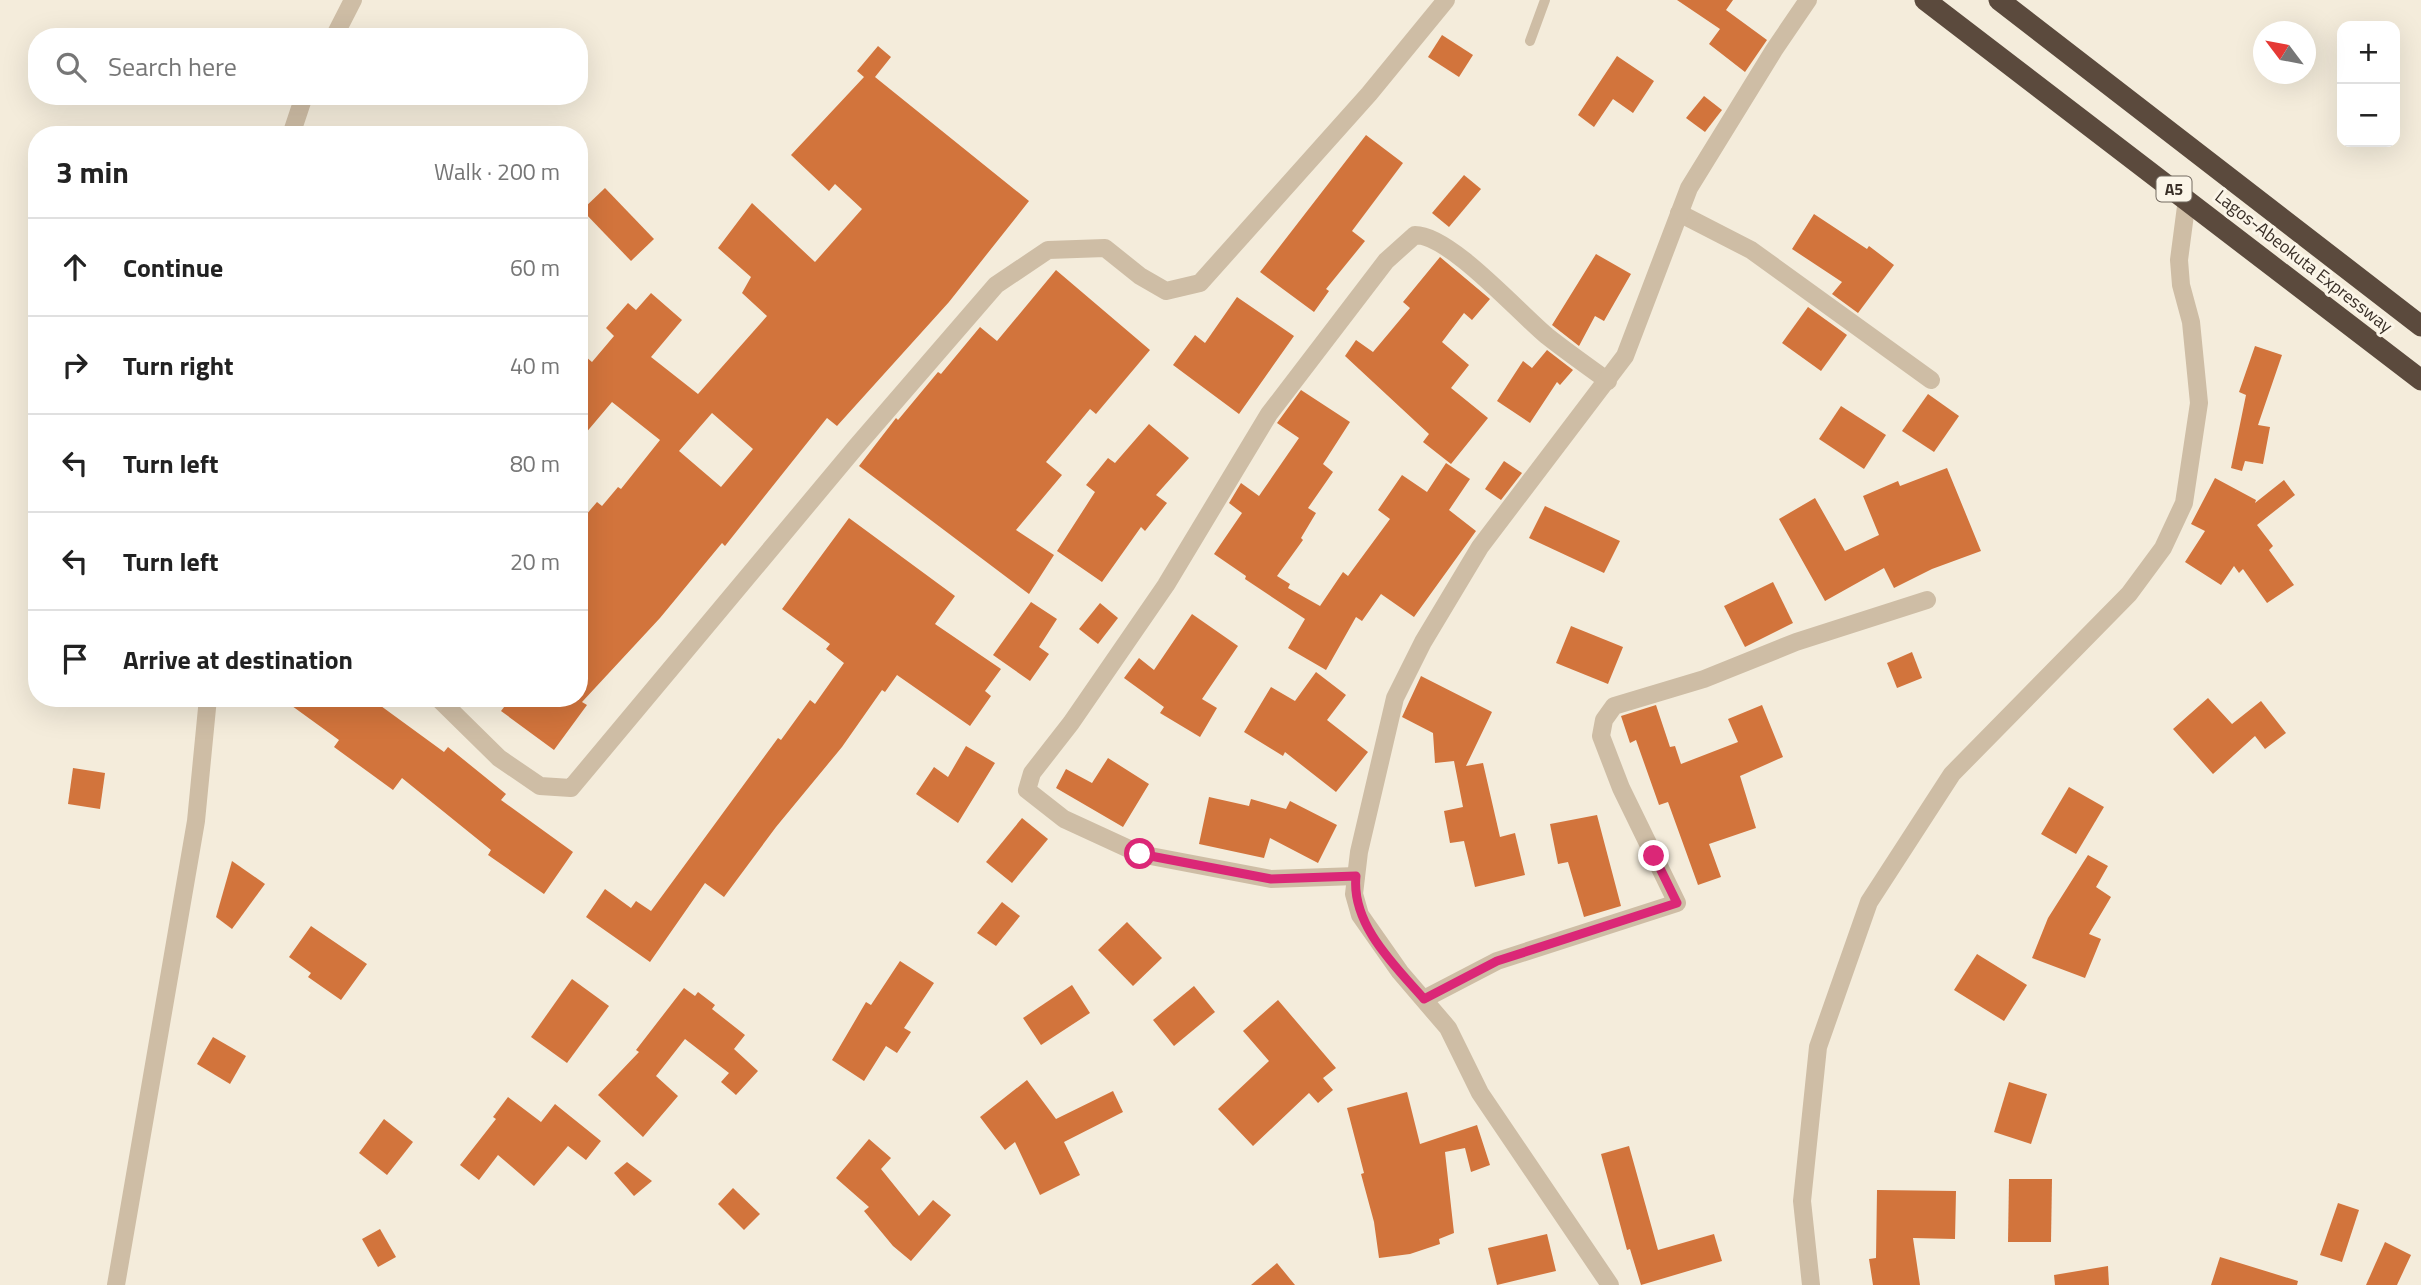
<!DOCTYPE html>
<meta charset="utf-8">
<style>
:root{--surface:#fff;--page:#f2f2f2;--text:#222;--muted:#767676;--line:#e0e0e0}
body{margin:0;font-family:"Titillium Web",sans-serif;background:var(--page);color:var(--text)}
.controls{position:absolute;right:21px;top:21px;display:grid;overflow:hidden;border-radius:14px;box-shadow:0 7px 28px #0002}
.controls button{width:63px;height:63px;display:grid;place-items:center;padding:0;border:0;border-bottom:2px solid var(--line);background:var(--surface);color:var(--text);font:35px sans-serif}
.compass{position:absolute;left:2253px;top:21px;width:63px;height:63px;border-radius:50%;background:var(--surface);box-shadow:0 7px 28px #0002;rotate:302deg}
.stop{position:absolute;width:21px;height:21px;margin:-16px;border:5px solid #db2777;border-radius:50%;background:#fff}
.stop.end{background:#db2777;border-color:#fff;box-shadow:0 2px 7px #0008}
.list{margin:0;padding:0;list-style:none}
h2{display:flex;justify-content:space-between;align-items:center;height:91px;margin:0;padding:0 28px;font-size:30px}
h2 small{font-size:23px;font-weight:400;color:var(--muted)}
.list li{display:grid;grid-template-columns:46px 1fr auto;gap:21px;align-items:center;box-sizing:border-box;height:98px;padding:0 28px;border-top:2px solid var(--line)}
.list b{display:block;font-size:26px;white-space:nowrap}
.list em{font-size:23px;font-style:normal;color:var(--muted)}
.icon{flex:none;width:38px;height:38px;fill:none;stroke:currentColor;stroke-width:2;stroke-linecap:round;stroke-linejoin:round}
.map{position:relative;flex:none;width:2421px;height:1285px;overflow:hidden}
.search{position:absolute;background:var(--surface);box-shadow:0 7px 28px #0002;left:28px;top:28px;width:560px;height:77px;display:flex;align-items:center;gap:18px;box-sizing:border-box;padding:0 24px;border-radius:28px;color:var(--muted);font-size:26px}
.panel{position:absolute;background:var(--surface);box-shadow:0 7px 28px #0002;left:28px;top:126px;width:560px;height:581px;border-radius:28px}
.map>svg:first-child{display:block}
.building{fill:#d2743c;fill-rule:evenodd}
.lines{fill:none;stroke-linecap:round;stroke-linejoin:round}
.lane{stroke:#cebda5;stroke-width:10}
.street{stroke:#cebda5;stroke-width:18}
.highway{stroke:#5b4a3d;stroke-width:21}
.route{stroke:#db2777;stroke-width:9}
.labels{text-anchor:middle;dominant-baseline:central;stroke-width:6;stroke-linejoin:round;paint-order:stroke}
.shield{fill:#fbf5e8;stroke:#736a61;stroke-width:2}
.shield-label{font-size:16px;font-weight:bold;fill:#392f27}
.street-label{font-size:18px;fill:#392f27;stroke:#fbf5e8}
</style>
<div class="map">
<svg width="2421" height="1285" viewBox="0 0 2421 1285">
<rect width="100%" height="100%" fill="#f4ecdb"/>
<g class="building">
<path d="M1677 0H1733L1726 10 1767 40 1745 72 1709 44 1720 29Z"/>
<path d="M1442 35 1473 55 1459 77 1428 57Z"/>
<path d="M878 46 891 57 875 77 1029 201 949 302 837 426 827 418 725 546 722 543 660 618 582 702 587 705 554 750 501 711 511 698 579 700V523L597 502 602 506 618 487 621 489 660 440 612 402 579 441V351L592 362 614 336 606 328 628 303 636 310 651 293 682 320 651 357 698 394 767 316 742 293 751 277 718 248 752 203 815 262 862 209 835 184 829 191 791 155 864 77 857 71ZM712 413 753 449 721 487 679 451Z"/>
<path d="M1617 56 1654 81 1633 113 1613 99 1594 127 1578 115Z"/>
<path d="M1704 96 1722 110 1705 132 1686 118Z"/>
<path d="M1366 135 1403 163 1352 231 1365 241 1326 289 1329 291 1314 312 1260 272Z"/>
<path d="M1464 175 1481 189 1449 227 1432 213Z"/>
<path d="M605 188 654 239 631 261 582 210Z"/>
<path d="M1814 214 1867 249 1869 246 1894 265 1858 313 1832 294 1842 282 1792 249Z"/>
<path d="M1596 254 1631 274 1604 321 1595 316 1579 346 1552 325Z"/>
<path d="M1440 257 1490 299 1472 320 1464 313 1442 342 1469 365 1451 388 1488 418 1451 464 1423 442 1429 434 1345 356 1356 340 1373 352 1410 308 1403 302Z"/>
<path d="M1056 270 1150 350 1096 414 1090 409 1046 462 1062 475 1016 530 1054 555 1029 594 859 466 896 418 898 420 938 372 941 374 980 327 997 341Z"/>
<path d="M1237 297 1294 336 1239 414 1173 365 1195 335 1205 343Z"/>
<path d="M1808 307 1847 335 1821 371 1782 343Z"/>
<path d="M2255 346 2282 355 2258 425 2270 427 2263 464 2245 461 2242 471 2231 468 2246 395 2239 392Z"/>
<path d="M1547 350 1573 370 1560 385 1557 382 1530 423 1497 401 1523 361 1532 368Z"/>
<path d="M1301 390 1350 422 1323 464 1333 472 1308 508 1316 513 1301 538 1303 540 1277 576 1290 584 1288 588 1320 606 1343 572 1348 576 1390 519 1378 510 1402 475 1427 492 1446 463 1470 479 1449 510 1476 531 1414 617 1381 594 1362 621 1356 617 1326 670 1288 648 1305 619 1245 579 1246 576 1214 554 1242 513 1229 503 1241 483 1259 496 1299 438 1277 423Z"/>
<path d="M1928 394 1959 416 1934 452 1902 431Z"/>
<path d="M1841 406 1886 435 1864 469 1819 439Z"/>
<path d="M1149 424 1189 458 1156 495 1167 503 1145 531 1141 527 1102 582 1057 551 1095 492 1086 485 1108 458 1115 463Z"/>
<path d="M1504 461 1522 473 1501 500 1485 489Z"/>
<path d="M1947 468 1981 551 1932 569 1894 588 1884 568 1825 601 1779 519 1815 498 1845 551 1879 535 1863 496 1898 481 1900 486Z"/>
<path d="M2215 478 2256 500 2255 503 2284 480 2295 495 2257 525 2273 546 2269 550 2294 585 2267 603 2243 569 2239 573 2234 566 2221 585 2185 562 2205 531 2191 524Z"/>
<path d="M1545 506 1620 541 1604 573 1529 538Z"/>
<path d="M849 518 955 596 935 624 1001 669 985 691 991 696 970 726 897 675 885 692 882 690 842 747 776 827 724 897 705 883 650 962 586 917 605 889 631 908 636 901 651 911 778 738 781 740 810 700 815 704 844 663 826 649 830 644 782 609Z"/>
<path d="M1773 582 1793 623 1745 647 1724 606Z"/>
<path d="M1031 602 1057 619 1039 647 1049 654 1030 681 993 655Z"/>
<path d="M1100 603 1118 618 1098 644 1079 629Z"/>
<path d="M1192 614 1238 646 1202 699 1217 708 1200 737 1160 713 1164 707 1124 678 1139 658 1154 670Z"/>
<path d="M1571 626 1623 647 1608 684 1556 663Z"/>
<path d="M1912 652 1922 678 1897 688 1887 663Z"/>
<path d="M1316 672 1346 695 1327 720 1368 752 1336 792 1285 752 1283 756 1244 732 1271 687 1295 701Z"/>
<path d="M1421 676 1492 712 1466 766 1483 763 1500 837 1515 833 1525 875 1475 887 1464 841 1450 843 1444 811 1463 807 1454 761 1435 763 1433 733 1402 717Z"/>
<path d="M281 698H370L444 752 448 747 506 794 501 800 573 852 544 894 488 855 491 850 402 778 393 790 334 747 339 740Z"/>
<path d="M2208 698 2232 724 2261 701 2286 733 2265 749 2255 736 2213 774 2173 729Z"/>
<path d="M1656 705 1670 747 1675 746 1681 764 1738 742 1728 719 1762 705 1783 757 1740 776 1756 828 1709 844 1721 877 1698 885 1668 802 1659 805 1636 740 1630 743 1621 716Z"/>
<path d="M966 746 995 763 958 823 916 794 934 767 948 777Z"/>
<path d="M1108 758 1149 784 1123 827 1056 788 1066 769 1092 783Z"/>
<path d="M73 768 105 773 100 809 68 804Z"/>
<path d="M2069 787 2104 807 2076 854 2041 834Z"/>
<path d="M1209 797 1249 806 1251 799 1286 809 1290 801 1337 825 1318 863 1270 838 1264 858 1199 844Z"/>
<path d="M1597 815 1621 906 1584 917 1568 862 1558 864 1550 824Z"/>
<path d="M1022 818 1048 839 1012 883 986 862Z"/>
<path d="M2088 855 2108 866 2096 887 2111 897 2089 934 2101 939 2085 978 2032 958 2048 918Z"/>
<path d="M232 861 265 884 232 929 216 917Z"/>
<path d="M1002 902 1020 916 996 946 977 933Z"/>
<path d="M1127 922 1162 958 1133 986 1098 950Z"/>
<path d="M311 926 367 964 341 1000 308 977 311 973 289 957Z"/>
<path d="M1977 954 2027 985 2004 1021 1954 990Z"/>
<path d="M900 961 934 983 904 1028 911 1032 897 1053 886 1046 864 1081 832 1060 866 1002 871 1005Z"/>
<path d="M572 979 609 1006 567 1063 531 1037Z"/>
<path d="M1072 985 1090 1013 1041 1045 1023 1018Z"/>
<path d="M1194 986 1215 1012 1174 1046 1153 1020Z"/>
<path d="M684 988 695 996 698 992 715 1005 712 1009 745 1035 734 1049 758 1071 736 1095 721 1082 729 1073 685 1039 656 1076 678 1096 643 1137 598 1095 639 1052 636 1050Z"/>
<path d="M1278 1000 1336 1068 1323 1078 1333 1090 1318 1103 1309 1093 1253 1146 1218 1109 1269 1061 1243 1031Z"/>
<path d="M213 1037 246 1056 230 1084 197 1064Z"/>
<path d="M1027 1080 1056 1119 1113 1091 1123 1112 1064 1142 1080 1175 1040 1195 1015 1142 1005 1150 980 1117Z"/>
<path d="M2009 1082 2047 1094 2031 1144 1994 1132Z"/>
<path d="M1407 1092 1420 1144 1477 1125 1490 1165 1471 1172 1465 1148 1445 1152 1454 1233 1439 1239 1440 1244 1410 1254 1379 1258 1374 1222 1361 1174 1364 1173 1347 1108Z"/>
<path d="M508 1097 541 1122 555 1104 601 1141 586 1160 568 1146 534 1186 498 1155 479 1180 460 1165 496 1119 493 1117Z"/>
<path d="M384 1119 413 1142 387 1175 359 1153Z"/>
<path d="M869 1139 891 1158 881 1169 919 1216 933 1200 951 1215 911 1261 893 1246 864 1211 869 1207 836 1178Z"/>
<path d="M1629 1146 1658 1250 1714 1234 1722 1261 1641 1285 1630 1249 1627 1250 1601 1154Z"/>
<path d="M627 1162 652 1181 634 1196 614 1173Z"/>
<path d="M2009 1179H2052L2051 1242H2008Z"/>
<path d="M733 1188 760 1214 744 1230 718 1204Z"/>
<path d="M1877 1190 1956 1191 1955 1239 1913 1238 1920 1285H1873L1869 1259 1876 1258Z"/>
<path d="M2338 1203 2359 1210 2342 1262 2320 1255Z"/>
<path d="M380 1229 396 1257 378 1267 362 1239Z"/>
<path d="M1547 1234 1556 1271 1497 1285 1488 1248Z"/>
<path d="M2385 1242 2411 1255 2397 1285H2366Z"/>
<path d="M2220 1257 2298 1281 2297 1285H2211Z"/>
<path d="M1277 1263 1295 1285H1251Z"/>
<path d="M2108 1266 2109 1285H2055L2054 1275Z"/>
</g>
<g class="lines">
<path class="lane" d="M1530 41 1545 0"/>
<g class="street">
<path d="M334 37 353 0"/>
<path d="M291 135 304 96"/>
<path d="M1679 213 1751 250 1931 380"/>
<path d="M438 698 499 758 540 786 571 788 855 448 996 285 1048 250 1105 248 1140 276 1166 291 1200 283 1369 94 1446 0"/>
<path d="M1356 876 1271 879 1140 854 1064 819 1027 790 1032 773 1071 723 1166 585 1269 414 1386 261 1415 235C1450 235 1518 312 1547 336 1566 351 1587 366 1608 381"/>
<path d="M1424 999 1497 961 1677 903 1621 788 1601 736 1604 720 1614 706 1704 679 1796 642 1927 600"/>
<path d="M116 1285 196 821 208 698"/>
<path d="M1610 1285 1480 1093 1448 1028 1400 972 1360 915 1354 894 1359 852 1395 698 1423 642 1480 547 1625 356 1689 188 1774 50 1808 0"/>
<path d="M1811 1285 1802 1201 1818 1047 1869 902 1952 774 2129 594 2163 548 2184 503 2199 403 2191 322 2181 285 2179 260 2187 199"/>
</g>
<g class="highway">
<path d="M1925 0 2421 380"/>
<path d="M1999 0 2421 326"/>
</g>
</g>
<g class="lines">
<path class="route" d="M1140 854 1271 879 1356 876C1351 924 1394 965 1424 999L1497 961 1677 903 1654 856"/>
</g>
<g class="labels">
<rect class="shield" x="2156.5" y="176.5" width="35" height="25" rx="5"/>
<g class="shield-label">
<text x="2174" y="189">A5</text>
</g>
<g class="street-label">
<text transform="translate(2304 261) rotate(38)">Lagos-Abeokuta Expressway</text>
</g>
</g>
</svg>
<div class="controls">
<button>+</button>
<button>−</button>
</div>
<svg class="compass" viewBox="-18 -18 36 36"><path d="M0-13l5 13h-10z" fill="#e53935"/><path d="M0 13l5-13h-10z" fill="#767676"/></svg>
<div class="stop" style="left:1140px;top:854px"></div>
<div class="stop end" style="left:1654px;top:856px"></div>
<div class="search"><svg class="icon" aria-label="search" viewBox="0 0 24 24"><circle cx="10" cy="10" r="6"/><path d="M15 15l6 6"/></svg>Search here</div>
<section class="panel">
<h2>3 min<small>Walk · 200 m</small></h2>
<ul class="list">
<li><svg class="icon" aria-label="ahead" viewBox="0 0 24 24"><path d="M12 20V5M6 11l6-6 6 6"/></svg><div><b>Continue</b></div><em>60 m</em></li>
<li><svg class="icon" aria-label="right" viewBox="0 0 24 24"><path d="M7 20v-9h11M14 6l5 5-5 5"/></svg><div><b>Turn right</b></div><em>40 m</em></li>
<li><svg class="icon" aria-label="left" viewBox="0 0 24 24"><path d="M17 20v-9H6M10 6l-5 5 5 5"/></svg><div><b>Turn left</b></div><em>80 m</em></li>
<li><svg class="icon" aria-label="left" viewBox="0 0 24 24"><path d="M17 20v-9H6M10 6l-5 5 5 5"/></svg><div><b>Turn left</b></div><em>20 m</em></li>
<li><svg class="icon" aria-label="arrive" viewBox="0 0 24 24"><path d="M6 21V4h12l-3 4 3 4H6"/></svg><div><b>Arrive at destination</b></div></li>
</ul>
</section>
</div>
